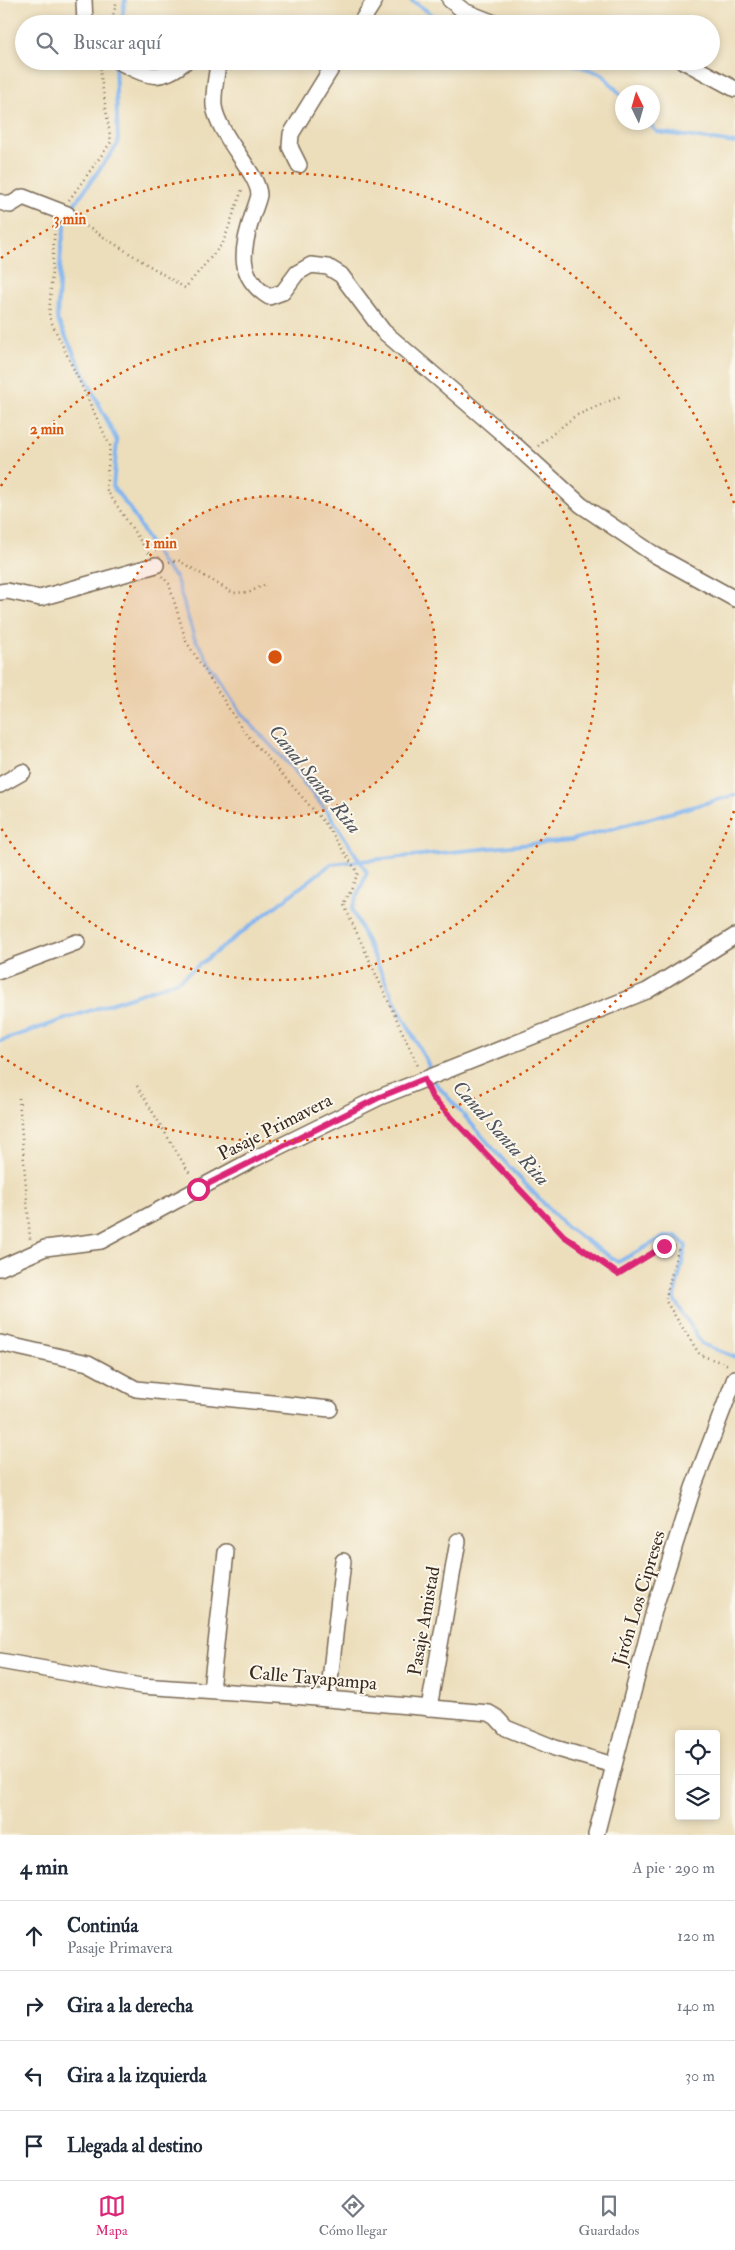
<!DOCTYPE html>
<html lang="es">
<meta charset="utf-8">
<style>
:root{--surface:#fff;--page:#f6f6f7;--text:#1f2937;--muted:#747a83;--line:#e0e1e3;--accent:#db2777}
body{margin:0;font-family:"IM FELL Double Pica",serif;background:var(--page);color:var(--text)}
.controls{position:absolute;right:15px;bottom:15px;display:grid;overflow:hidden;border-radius:5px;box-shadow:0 2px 8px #0003}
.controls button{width:45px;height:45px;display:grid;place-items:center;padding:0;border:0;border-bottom:1px solid var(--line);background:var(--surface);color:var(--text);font:25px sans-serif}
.compass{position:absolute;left:615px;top:85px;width:45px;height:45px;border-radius:50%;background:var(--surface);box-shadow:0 2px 8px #0003;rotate:355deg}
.stop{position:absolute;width:15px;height:15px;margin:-11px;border:4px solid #db2777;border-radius:50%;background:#fff}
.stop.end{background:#db2777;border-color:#fff;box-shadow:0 1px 5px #0008}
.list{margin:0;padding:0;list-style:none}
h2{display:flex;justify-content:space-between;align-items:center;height:65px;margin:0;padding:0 20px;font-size:21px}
h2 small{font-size:16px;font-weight:400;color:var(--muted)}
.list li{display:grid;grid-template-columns:32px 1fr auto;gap:15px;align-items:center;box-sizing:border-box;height:70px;padding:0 20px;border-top:1px solid var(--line)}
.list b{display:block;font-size:19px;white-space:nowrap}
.list p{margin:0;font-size:16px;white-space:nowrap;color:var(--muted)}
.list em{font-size:16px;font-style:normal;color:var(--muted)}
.icon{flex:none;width:28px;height:28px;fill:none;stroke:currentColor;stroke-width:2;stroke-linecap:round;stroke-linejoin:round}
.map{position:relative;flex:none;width:735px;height:1835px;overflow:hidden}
.search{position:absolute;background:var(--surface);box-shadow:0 2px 8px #0003;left:15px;right:15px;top:15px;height:55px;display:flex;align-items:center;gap:12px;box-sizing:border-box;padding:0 18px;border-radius:28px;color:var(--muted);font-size:19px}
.sheet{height:345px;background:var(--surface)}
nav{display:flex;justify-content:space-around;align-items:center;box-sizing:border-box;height:70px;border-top:1px solid var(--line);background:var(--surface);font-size:14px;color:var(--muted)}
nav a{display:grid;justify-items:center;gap:2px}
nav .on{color:var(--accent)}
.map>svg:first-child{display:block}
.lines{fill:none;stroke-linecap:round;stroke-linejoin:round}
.stream{stroke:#82b5ef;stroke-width:4}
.minor-casing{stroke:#796955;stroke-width:18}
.path{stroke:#796955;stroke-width:2.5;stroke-dasharray:1 4;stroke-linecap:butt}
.minor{stroke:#fff;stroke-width:15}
.route{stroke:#db2777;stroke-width:6}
.ring{fill:none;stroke:#d7540e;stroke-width:2.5;stroke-dasharray:2.5 5}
.labels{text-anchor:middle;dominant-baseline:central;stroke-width:4;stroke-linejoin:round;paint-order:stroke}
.street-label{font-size:19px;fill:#3b2a1e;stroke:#fbf7ec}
.water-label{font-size:20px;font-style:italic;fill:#50545d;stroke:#fbf7ec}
.centre{fill:#d7540e;stroke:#fbf7ec;stroke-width:2.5}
.ring-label{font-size:15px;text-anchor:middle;font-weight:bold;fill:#d7540e;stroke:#fbf7ec;stroke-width:4;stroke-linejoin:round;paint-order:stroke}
</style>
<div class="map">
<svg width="735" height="1835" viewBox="0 0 735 1835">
<rect width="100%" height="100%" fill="#fbf7ec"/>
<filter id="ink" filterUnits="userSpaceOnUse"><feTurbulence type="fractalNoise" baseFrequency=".02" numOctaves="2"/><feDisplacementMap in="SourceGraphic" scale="10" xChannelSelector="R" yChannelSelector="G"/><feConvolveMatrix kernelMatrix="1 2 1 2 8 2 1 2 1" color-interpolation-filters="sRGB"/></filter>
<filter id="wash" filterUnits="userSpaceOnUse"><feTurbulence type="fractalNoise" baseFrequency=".0096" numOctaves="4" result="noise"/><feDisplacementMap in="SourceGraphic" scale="20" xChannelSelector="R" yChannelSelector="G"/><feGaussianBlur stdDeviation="1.12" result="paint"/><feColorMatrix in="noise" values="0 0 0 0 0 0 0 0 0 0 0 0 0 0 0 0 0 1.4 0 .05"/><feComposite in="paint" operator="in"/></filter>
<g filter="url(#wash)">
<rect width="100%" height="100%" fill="#ecdebb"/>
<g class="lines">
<g class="stream">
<path d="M411 0 446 24"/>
<path d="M121 24 125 0"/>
<path d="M564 61 602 74 622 96"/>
<path d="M115 63 118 144 67 214 61 248 57 319 117 441 113 487 130 509 162 563 176 578 194 637 244 717 291 767 330 815 367 872 352 909 394 1000 428 1064 430 1073"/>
<path d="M648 122 657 132 735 143"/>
<path d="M0 1041 178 981 331 864 571 840 735 795"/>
<path d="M432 1079 512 1170 566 1227 618 1262 664 1237 676 1236 686 1246 674 1299 702 1344 735 1357"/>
</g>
</g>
</g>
<g filter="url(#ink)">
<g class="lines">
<defs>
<g id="minor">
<path d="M84 0 85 24"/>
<path d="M450 0 464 11 497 24"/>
<path d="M360 24 375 0"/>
<path d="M118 61C146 76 160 84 186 61"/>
<path d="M216 61 218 65C216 78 213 93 214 106 218 135 259 174 259 195 258 201 254 210 252 217 242 250 236 276 269 297L283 292 297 273 311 265 328 267 341 275 383 331 503 434 581 505 655 555 735 599"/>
<path d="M683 61 735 89"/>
<path d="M299 165 290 147 291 134 336 61"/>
<path d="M0 202 10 205 23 197 67 214"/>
<path d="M0 592 7 591 40 598 156 565"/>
<path d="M0 785 23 772"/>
<path d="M0 971 77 942"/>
<path d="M0 1268 45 1248 101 1241 252 1160 380 1097 647 991 735 936"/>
<path d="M0 1343 88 1363 136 1389 330 1409"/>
<path d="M0 1661 141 1686 293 1696 489 1713 496 1717 506 1728 555 1748 613 1765"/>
<path d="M211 1690 226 1552"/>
<path d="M328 1699 343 1561"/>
<path d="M429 1708 458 1541"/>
<path d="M596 1835 655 1607 693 1488 735 1378"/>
</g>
</defs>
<use href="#minor" class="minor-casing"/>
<g class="path">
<path d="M111 24 117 0"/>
<path d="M69 200 111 142 100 71 102 61"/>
<path d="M78 221 185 288 223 243 243 187"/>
<path d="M55 224 49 317 110 446 106 489 149 554"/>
<path d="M538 446 575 416 623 395"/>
<path d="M169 562 178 560 233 593 250 592 264 585"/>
<path d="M162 576 169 584 186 641 242 729 325 823 358 873 344 905 419 1068"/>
<path d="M137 1086 191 1176"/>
<path d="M430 1091 432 1097 564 1237 618 1274 672 1243 678 1250 665 1300 700 1355 729 1365"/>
<path d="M19 1098 30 1239"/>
</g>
<use href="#minor" class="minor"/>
</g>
</g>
<g class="lines" filter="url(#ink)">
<path class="route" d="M198 1189 380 1097 424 1079 432 1097 564 1236 618 1274 664 1246"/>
</g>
<circle cx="275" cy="657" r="161" fill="#d7540e" fill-opacity=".12"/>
<g class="ring">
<circle cx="275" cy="657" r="161"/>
<path d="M1 486A323 323 0 1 1 1 828"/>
<path d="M734 811A484 484 0 0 1 1 1056M1 258A484 484 0 0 1 734 503"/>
</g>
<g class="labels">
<g class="street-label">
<text transform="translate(275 1127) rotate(-27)">Pasaje Primavera</text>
<text transform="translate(639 1598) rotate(-73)">Jirón Los Cipreses</text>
<text transform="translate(424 1621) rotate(-80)">Pasaje Amistad</text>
<text transform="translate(313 1678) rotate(5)">Calle Tayapampa</text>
</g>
<g class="water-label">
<text transform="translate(315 779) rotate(51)">Canal Santa Rita</text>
<text transform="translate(501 1133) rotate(48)">Canal Santa Rita</text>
</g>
</g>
<circle cx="275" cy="657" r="8" class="centre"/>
<g class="ring-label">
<text x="70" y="224">3 min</text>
<text x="47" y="434">2 min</text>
<text x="161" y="548">1 min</text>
</g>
</svg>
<div class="controls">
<button><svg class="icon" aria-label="locate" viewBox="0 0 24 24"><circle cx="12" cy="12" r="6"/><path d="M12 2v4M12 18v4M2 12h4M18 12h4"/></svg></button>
<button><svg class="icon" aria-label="layers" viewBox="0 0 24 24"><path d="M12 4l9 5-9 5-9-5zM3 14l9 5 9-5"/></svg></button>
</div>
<svg class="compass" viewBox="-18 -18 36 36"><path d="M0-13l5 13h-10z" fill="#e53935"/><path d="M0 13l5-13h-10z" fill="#747a83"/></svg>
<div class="stop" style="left:198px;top:1189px"></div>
<div class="stop end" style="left:664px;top:1246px"></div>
<div class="search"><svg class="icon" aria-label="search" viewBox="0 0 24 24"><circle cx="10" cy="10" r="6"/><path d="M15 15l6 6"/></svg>Buscar aquí</div>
</div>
<section class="sheet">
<h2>4 min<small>A pie · 290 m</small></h2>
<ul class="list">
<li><svg class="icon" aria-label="ahead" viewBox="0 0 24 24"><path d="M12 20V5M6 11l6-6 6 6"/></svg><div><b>Continúa</b><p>Pasaje Primavera</p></div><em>120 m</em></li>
<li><svg class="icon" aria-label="right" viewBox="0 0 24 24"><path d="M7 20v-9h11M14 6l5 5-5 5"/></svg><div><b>Gira a la derecha</b></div><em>140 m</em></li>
<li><svg class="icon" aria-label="left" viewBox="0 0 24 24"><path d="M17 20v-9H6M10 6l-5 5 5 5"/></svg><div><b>Gira a la izquierda</b></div><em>30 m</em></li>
<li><svg class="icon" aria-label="arrive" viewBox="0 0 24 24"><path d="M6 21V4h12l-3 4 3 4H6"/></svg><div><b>Llegada al destino</b></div></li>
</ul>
</section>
<nav>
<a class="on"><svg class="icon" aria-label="map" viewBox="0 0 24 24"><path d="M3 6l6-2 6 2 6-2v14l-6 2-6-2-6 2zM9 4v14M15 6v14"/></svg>Mapa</a>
<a><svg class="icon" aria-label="directions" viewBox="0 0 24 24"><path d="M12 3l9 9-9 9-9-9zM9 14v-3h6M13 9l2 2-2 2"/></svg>Cómo llegar</a>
<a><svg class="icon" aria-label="saved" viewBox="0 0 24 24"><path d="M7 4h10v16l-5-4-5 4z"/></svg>Guardados</a>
</nav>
